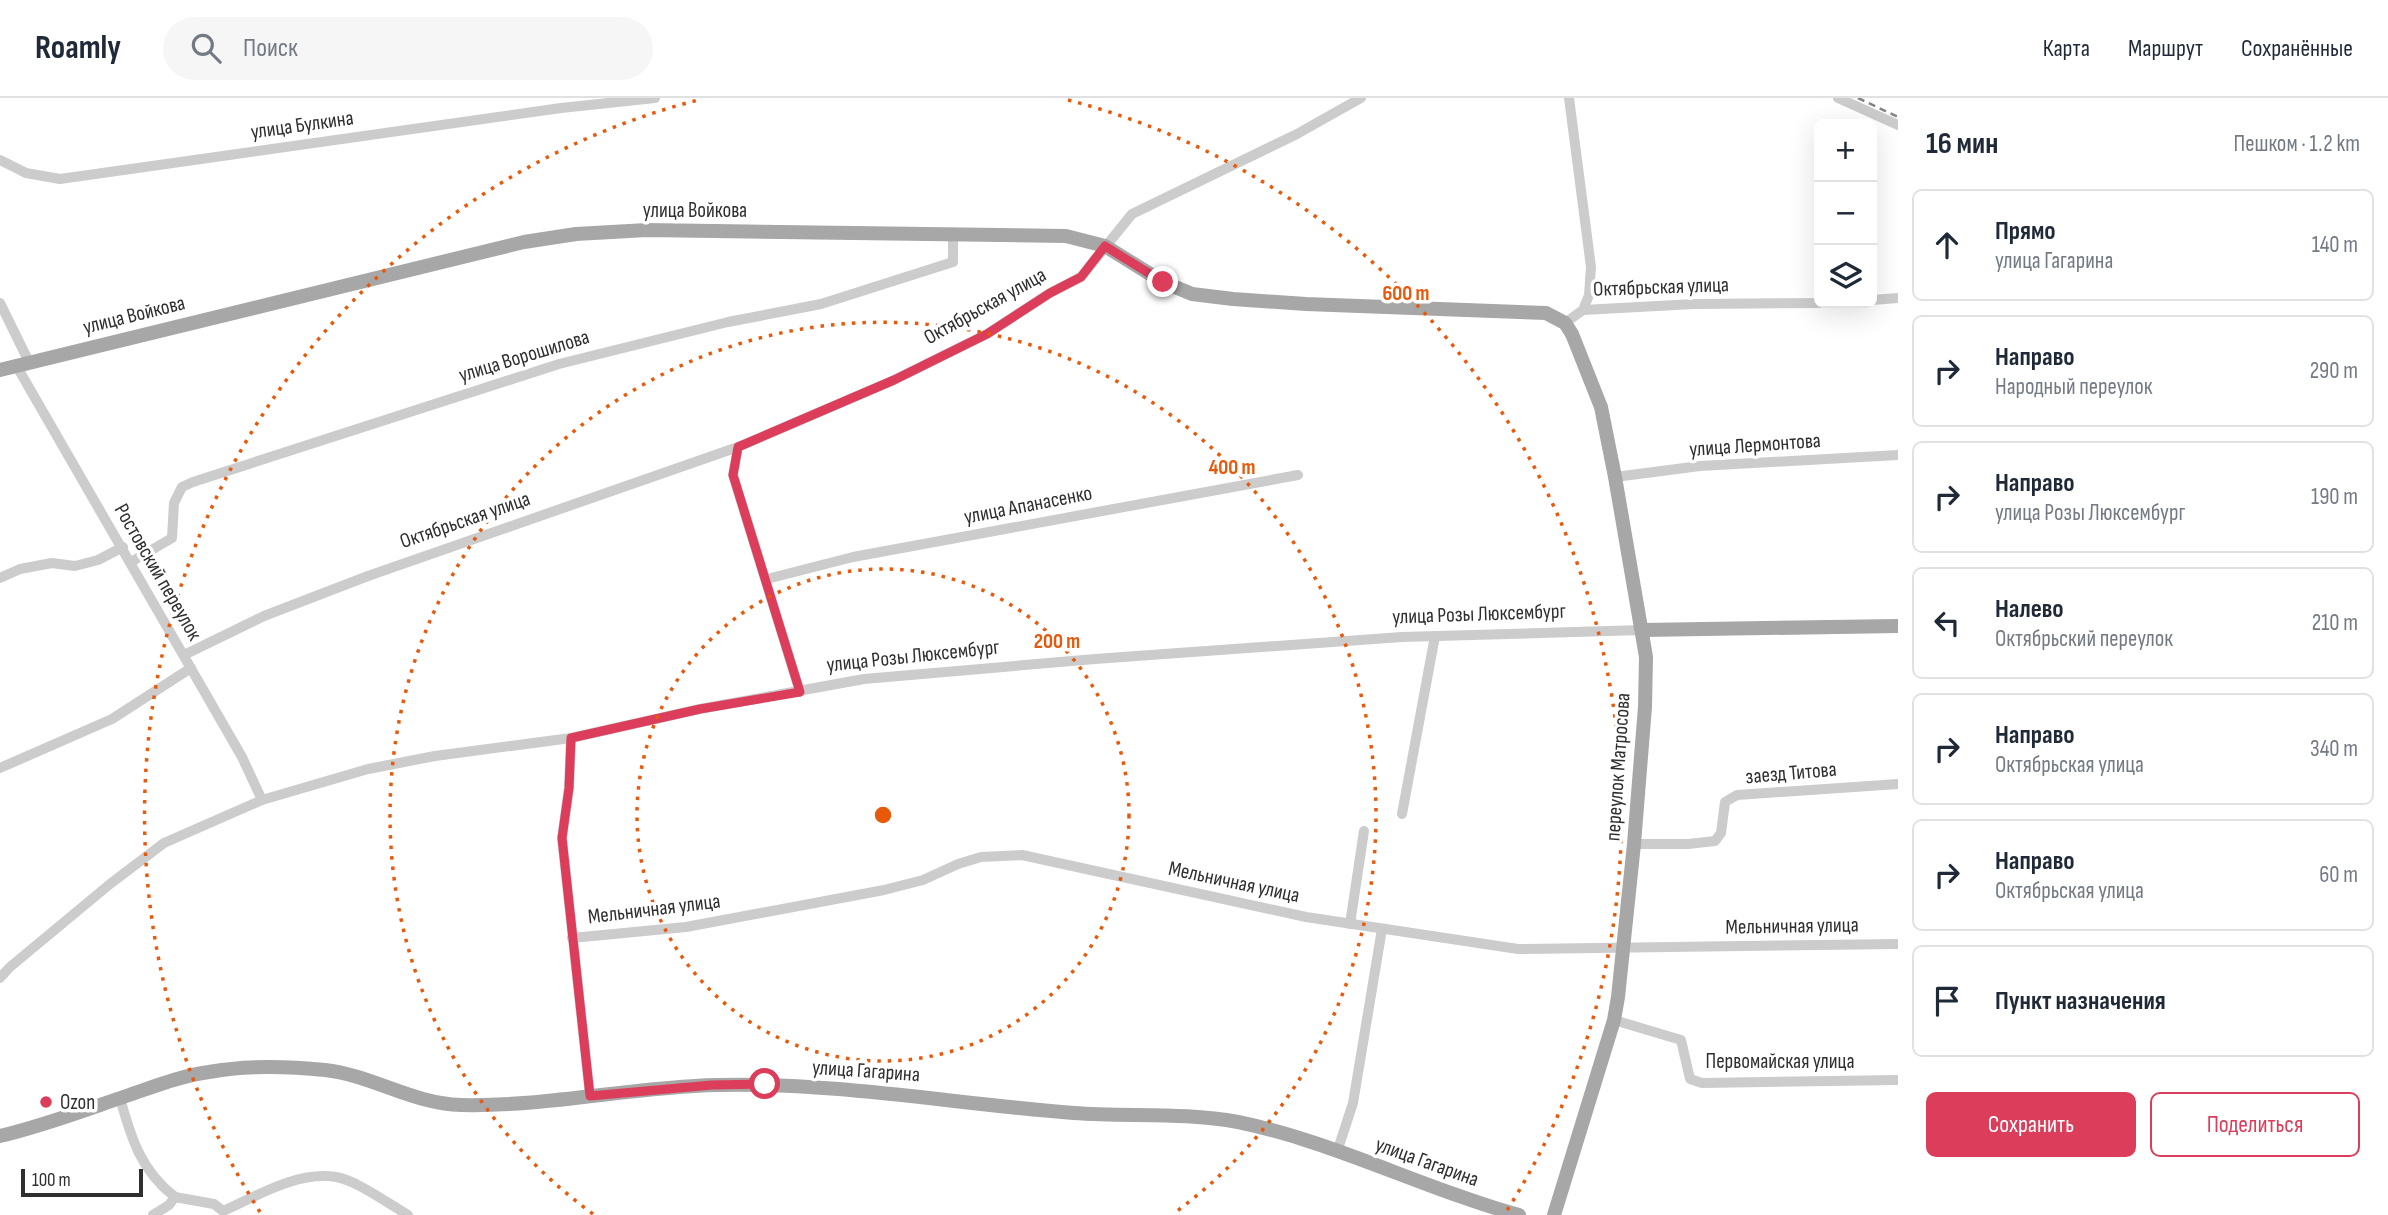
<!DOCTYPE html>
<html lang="ru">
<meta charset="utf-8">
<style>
:root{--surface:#fff;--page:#f6f6f7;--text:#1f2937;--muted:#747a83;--line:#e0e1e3;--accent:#db3d5a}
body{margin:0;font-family:"Sofia Sans Condensed",sans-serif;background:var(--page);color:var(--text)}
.controls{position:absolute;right:21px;top:21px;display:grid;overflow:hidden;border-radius:10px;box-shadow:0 7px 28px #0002}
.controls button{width:63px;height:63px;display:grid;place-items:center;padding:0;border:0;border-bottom:2px solid var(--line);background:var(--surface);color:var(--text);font:35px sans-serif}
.scale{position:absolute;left:21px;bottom:18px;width:122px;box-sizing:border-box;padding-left:7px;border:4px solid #2f2f2f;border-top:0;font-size:19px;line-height:24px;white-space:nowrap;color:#2f2f2f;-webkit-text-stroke:5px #fff;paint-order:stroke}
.stop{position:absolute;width:21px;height:21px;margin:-16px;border:5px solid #db3d5a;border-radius:50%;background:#fff}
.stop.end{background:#db3d5a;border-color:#fff;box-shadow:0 2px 7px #0008}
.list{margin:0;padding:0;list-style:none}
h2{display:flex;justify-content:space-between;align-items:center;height:91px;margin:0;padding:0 28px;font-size:30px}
h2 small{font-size:23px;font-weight:400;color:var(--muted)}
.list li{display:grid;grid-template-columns:46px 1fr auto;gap:21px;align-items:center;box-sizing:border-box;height:112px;margin:0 14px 14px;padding:0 14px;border:2px solid var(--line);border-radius:10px}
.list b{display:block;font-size:26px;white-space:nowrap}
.list p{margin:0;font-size:23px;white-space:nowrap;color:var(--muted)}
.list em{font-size:23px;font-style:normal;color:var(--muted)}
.actions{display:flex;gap:14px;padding:21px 28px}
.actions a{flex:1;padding:16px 0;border:2px solid var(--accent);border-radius:10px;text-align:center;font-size:24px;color:var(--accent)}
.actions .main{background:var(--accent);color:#fff}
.icon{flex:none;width:38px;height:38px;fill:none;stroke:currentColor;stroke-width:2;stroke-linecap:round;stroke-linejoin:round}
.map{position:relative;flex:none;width:1898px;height:1117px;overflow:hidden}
header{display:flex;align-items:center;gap:42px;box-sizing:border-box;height:98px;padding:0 35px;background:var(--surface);border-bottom:2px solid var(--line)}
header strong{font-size:33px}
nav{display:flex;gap:38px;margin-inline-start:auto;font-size:24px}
.search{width:490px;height:63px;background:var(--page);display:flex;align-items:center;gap:18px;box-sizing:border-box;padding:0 24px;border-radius:38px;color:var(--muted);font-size:26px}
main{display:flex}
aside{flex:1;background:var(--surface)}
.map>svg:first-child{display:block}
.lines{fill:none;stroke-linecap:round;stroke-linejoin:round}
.minor{stroke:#ccc;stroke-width:10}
.major{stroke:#a7a7a7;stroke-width:14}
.rail{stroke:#848484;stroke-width:2.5;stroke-dasharray:7 5;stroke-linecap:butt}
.route{stroke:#db3d5a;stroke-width:9}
.ring{fill:none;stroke:#e8590c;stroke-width:3.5;stroke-dasharray:3.5 7}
.poi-dot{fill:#db3d5a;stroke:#fff;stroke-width:2.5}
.labels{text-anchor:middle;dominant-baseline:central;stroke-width:7;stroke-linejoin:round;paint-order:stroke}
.street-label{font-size:21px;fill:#2f2f2f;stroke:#fff}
.poi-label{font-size:21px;fill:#2f2f2f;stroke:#fff;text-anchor:start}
.centre{fill:#e8590c;stroke:#fff;stroke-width:3.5}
.ring-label{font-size:21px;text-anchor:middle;font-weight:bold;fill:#e8590c;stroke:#fff;stroke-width:7;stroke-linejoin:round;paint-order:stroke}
</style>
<header>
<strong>Roamly</strong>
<div class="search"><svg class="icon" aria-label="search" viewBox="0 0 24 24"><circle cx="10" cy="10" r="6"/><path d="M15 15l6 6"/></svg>Поиск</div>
<nav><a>Карта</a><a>Маршрут</a><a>Сохранённые</a></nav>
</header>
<main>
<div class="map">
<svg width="1898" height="1117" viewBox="0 0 1898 1117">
<rect width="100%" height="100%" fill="#fff"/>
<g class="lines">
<g class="minor">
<path d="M1569 0 1591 169 1589 197 1583 212"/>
<path d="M1838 0 1898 27"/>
<path d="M0 62 26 75 60 81 561 10 655 0"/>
<path d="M1872 202 1898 200"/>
<path d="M0 205 29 264"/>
<path d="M1565 225 1583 212 1694 206 1826 205"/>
<path d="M16 267 242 659 262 702"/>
<path d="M738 349 733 377 800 594"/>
<path d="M1615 379 1700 368 1898 357"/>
<path d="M131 464 172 440 174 405 182 389 193 384 559 266 728 224 821 206 953 164V136"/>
<path d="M0 480 20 471 52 465 75 468 98 462 123 449"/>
<path d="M767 481 853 459 1298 377"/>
<path d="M184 557 264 518 368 478 738 349 894 282 987 236 1050 195 1081 179 1132 116 1297 36 1361 0"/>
<path d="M571 640 569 690 562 740 590 998"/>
<path d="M0 670 112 621 191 570"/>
<path d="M1402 716 1435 538"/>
<path d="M1634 746H1688L1715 743 1721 735 1725 704 1737 697 1898 686"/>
<path d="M1350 826 1364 733"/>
<path d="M572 840 686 829 884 792 923 782 958 766 981 759 1022 757 1306 819 1518 851 1898 846"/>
<path d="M0 880 10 869 110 786 164 745 262 702 368 671 435 658 571 640 700 611 864 581 1095 561 1402 539 1642 532"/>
<path d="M1614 922 1681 942 1690 981 1702 985 1898 982"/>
<path d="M120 1000C131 1040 141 1073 175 1099"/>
<path d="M1337 1054 1353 1005 1382 831"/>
<path d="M175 1099 214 1106 223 1113C257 1098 297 1073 336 1079 356 1082 389 1106 408 1117"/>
<path d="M153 1117 169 1107 175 1099"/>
</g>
<g class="major">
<path d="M0 272 524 144 576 136 647 132 1066 138 1105 148 1163 184 1192 196 1233 201 1306 206 1546 215 1565 225 1572 236 1601 309 1615 379 1646 559 1645 609 1634 746 1618 899 1614 922 1554 1117"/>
<path d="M1642 532 1898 528"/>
<path d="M0 1038C43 1028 85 1012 126 998 153 989 180 978 209 974 247 967 286 968 325 972 371 977 413 1006 461 1007 546 1009 631 989 717 987 837 984 955 1006 1074 1015 1128 1019 1184 1014 1238 1024 1335 1044 1424 1091 1519 1117"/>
</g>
<path class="rail" d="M1858 0 1898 19"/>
</g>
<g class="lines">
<path class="route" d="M765 986 712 987 590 998 562 740 569 690 571 640 700 611 800 594 733 377 738 349 894 282 987 236 1050 195 1081 179 1105 148 1163 184"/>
</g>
<g class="ring">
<circle cx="883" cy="717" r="246"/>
<path d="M593 1116A493 493 0 1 1 1173 1116"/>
<path d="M260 1114A739 739 0 0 1 698 2M1068 2A739 739 0 0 1 1506 1114"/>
</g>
<circle class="poi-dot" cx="46" cy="1004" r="7"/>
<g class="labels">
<g class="street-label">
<text transform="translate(302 27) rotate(-8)">улица Булкина</text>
<text x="695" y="112">улица Войкова</text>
<text transform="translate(1661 189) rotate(-2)">Октябрьская улица</text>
<text transform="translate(985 208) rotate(-29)">Октябрьская улица</text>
<text transform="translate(134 217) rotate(-14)">улица Войкова</text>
<text transform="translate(524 258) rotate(-17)">улица Ворошилова</text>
<text transform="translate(1755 347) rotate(-4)">улица Лермонтова</text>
<text transform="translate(1028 407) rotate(-11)">улица Апанасенко</text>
<text transform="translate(465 422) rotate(-19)">Октябрьская улица</text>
<text transform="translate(158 474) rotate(60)">Ростовский переулок</text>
<text transform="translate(1479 516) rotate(-2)">улица Розы Люксембург</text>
<text transform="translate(913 558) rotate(-6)">улица Розы Люксембург</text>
<text transform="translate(1618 669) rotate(-86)">переулок Матросова</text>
<text transform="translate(1791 675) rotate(-5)">заезд Титова</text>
<text transform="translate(1234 784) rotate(12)">Мельничная улица</text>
<text transform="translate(654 811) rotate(-7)">Мельничная улица</text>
<text transform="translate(1792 828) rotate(-1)">Мельничная улица</text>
<text x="1780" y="963">Первомайская улица</text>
<text transform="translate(866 973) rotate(4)">улица Гагарина</text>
<text transform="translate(1427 1064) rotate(20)">улица Гагарина</text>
</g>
<g class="poi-label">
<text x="60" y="1004">Ozon</text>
</g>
</g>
<circle cx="883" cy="717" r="10" class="centre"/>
<g class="ring-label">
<text x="1406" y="202">600 m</text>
<text x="1232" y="376">400 m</text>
<text x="1057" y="550">200 m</text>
</g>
</svg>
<div class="controls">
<button>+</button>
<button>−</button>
<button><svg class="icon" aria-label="layers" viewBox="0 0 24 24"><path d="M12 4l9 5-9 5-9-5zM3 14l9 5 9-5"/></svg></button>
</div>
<div class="scale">100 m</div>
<div class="stop" style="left:765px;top:986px"></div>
<div class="stop end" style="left:1163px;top:184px"></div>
</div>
<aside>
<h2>16 мин<small>Пешком · 1.2 km</small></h2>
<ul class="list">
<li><svg class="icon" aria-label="ahead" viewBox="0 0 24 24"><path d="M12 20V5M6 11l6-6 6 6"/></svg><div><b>Прямо</b><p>улица Гагарина</p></div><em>140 m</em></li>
<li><svg class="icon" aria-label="right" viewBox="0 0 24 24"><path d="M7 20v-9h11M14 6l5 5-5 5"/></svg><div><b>Направо</b><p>Народный переулок</p></div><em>290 m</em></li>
<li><svg class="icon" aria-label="right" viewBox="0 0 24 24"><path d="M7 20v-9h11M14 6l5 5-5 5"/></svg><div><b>Направо</b><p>улица Розы Люксембург</p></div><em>190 m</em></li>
<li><svg class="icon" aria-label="left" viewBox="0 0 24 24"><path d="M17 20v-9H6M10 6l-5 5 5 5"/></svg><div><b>Налево</b><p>Октябрьский переулок</p></div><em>210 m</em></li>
<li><svg class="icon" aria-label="right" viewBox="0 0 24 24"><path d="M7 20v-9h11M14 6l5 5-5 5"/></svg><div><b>Направо</b><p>Октябрьская улица</p></div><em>340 m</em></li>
<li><svg class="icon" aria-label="right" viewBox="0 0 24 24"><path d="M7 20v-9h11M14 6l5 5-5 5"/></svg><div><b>Направо</b><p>Октябрьская улица</p></div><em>60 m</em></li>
<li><svg class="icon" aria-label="arrive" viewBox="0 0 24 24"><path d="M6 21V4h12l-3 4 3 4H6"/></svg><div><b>Пункт назначения</b></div></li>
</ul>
<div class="actions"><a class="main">Сохранить</a><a>Поделиться</a></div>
</aside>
</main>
